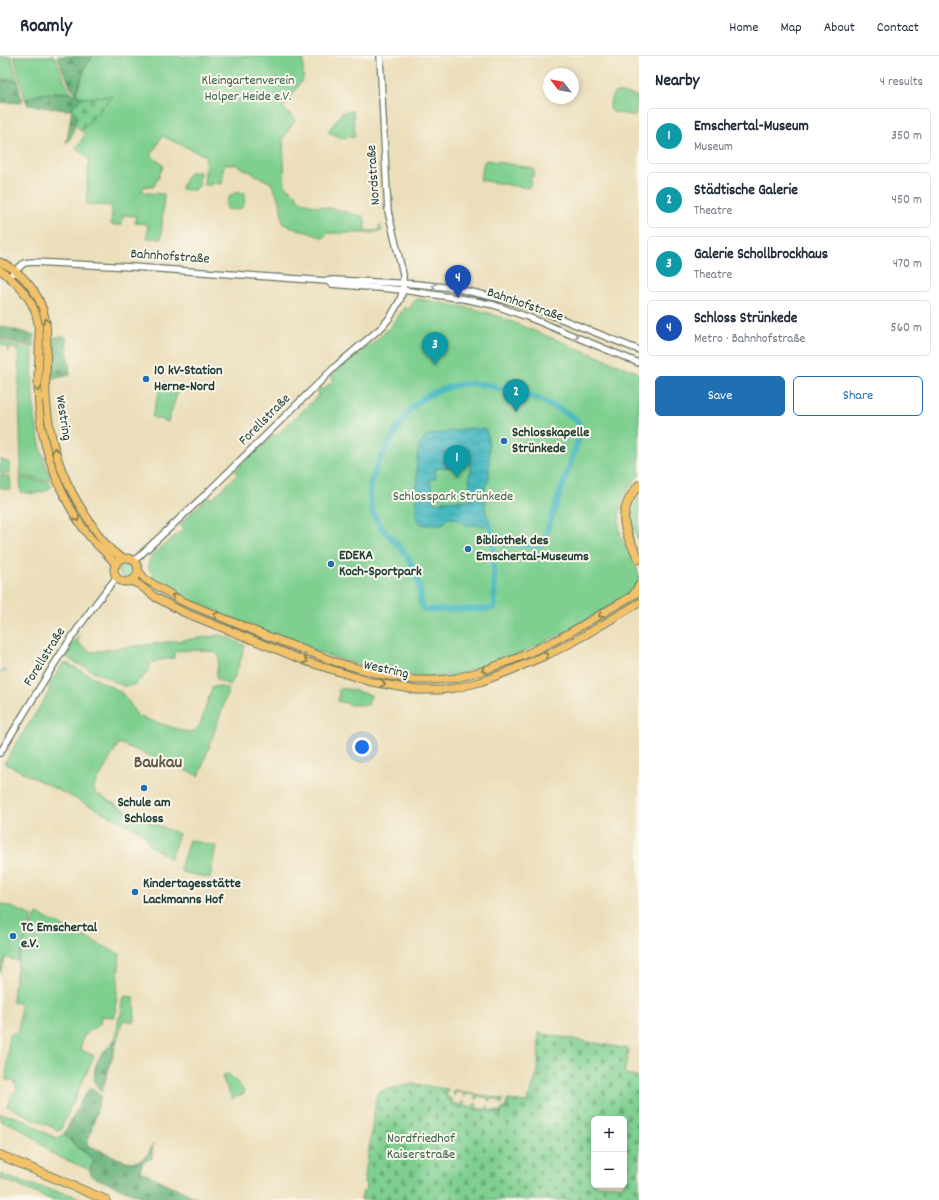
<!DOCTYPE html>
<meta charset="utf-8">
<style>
:root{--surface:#fff;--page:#f2f2f3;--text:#1f2937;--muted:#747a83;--line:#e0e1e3;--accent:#1f6fb2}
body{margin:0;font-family:Dekko,sans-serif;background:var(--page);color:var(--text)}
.controls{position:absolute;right:12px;bottom:12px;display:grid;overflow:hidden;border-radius:6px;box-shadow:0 2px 6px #0003}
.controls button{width:36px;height:36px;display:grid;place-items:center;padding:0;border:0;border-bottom:1px solid var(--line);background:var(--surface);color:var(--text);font:20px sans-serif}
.compass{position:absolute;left:543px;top:12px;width:36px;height:36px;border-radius:50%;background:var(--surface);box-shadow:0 2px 6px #0003;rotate:301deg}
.you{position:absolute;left:362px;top:691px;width:14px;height:14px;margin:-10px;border:3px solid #fff;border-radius:50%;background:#1a73e8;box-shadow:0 0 0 6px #1a73e833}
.badge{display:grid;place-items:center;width:26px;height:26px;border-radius:50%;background:var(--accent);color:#fff;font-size:13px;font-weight:700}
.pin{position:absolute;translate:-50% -33px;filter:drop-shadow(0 1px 2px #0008)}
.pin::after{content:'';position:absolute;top:21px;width:14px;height:12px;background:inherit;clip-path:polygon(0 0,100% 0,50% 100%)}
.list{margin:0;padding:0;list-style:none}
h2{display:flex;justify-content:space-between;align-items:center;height:52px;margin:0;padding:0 16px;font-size:17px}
h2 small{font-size:13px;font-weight:400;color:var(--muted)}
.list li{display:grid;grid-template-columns:26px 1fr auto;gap:12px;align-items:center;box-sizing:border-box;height:56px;margin:0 8px 8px;padding:0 8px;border:1px solid var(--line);border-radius:6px}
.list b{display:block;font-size:15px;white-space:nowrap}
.list p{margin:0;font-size:13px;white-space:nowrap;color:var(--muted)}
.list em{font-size:13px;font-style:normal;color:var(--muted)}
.actions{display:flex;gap:8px;padding:12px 16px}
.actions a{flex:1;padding:9px 0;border:1px solid var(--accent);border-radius:6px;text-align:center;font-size:14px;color:var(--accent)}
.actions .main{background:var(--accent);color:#fff}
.map{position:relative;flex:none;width:639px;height:1144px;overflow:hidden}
header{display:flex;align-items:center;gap:24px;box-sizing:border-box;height:56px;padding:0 20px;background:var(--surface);border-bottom:1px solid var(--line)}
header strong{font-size:19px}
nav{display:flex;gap:22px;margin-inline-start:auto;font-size:14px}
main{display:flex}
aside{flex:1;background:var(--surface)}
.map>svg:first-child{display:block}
.green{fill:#7ecf90;stroke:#4e8662}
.forest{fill:url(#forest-firs);stroke:#427857}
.cemetery{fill:url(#cemetery-stones);stroke:#4e8662;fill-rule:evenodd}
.water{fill:url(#water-waves);stroke:#347b7a;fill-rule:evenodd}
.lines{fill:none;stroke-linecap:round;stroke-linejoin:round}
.stream{stroke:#4ab9c1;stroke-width:1.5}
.canal{stroke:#4ab9c1;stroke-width:6}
.minor-casing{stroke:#667563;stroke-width:8}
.major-casing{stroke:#667563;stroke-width:9}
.highway-casing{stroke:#667563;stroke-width:10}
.minor{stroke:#fff;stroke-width:5.5}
.major{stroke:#f2c26a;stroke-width:7}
.highway{stroke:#f2c26a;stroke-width:8}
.oneway{stroke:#8f9e9a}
.oneway2{stroke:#7e794c}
.poi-dot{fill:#1f6fb2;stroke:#fbf7ec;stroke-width:1.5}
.labels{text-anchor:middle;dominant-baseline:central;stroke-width:4;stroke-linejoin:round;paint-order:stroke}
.park-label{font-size:14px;fill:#37624b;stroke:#fbf7ec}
.street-label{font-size:14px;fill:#1f3d34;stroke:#fbf7ec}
.poi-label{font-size:14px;font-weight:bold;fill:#1f3d34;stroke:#fbf7ec;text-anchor:start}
.district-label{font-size:18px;font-weight:bold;fill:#665e4a;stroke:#fbf7ec}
</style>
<header>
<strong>Roamly</strong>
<nav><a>Home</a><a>Map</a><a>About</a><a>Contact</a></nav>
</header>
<main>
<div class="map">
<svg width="639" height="1144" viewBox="0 0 639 1144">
<defs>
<pattern id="forest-firs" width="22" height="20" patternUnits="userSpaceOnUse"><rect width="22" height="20" fill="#66b27a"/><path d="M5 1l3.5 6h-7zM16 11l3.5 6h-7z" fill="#539265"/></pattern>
<pattern id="cemetery-stones" width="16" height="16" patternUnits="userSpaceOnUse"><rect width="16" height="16" fill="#7ecf90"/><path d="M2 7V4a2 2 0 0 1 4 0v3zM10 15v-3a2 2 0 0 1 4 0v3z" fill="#67a976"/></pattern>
<pattern id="water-waves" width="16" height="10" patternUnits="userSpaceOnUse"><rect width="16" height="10" fill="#4ab9c1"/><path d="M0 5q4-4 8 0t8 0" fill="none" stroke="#3d989e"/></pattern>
</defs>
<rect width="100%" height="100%" fill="#fbf7ec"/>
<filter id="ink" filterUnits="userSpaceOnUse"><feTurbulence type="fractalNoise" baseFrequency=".025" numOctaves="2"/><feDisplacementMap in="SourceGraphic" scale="8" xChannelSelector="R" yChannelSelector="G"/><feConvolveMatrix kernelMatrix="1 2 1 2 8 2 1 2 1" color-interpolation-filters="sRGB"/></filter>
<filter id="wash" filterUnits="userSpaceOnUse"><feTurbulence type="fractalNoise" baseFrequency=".012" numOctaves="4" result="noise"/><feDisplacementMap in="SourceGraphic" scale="16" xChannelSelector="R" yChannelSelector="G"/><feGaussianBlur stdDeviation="0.9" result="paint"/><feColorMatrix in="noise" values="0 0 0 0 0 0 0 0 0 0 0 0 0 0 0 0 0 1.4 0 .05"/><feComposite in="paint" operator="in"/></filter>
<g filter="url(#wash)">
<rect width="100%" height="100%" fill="#ebdeba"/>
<g class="green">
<path d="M0 0H11L18 25 8 23 0 24Z"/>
<path d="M14 0H54C62 11 62 28 73 37 55 35 41 37 25 43Z"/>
<path d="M93 0H303V23L283 53 296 63 283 82 285 130 297 139V142L306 147 318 151 319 150 348 156V157L363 160V162L365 163V175L379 174V170H381L382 175 373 177H327L324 182 283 168 280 146 271 127 237 109 224 108 222 128 211 127V129H204L206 99 201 98 162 80 151 100 162 108 163 111 154 130 153 131 145 130 142 135 147 137 164 138 161 183 147 182 148 168 135 167 136 160 123 159 122 169H111L112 150 86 148 89 102 76 93C79 87 83 84 85 77L81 75 112 40 82 42 76 37 86 10Z"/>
<path d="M617 36 638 40 635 60 613 56 611 54C609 50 611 40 614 37Z"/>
<path d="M353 55 355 81 342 82 328 76 342 56Z"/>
<path d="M486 104 532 112 534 115 533 121H531L530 124 532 125 531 129 527 132 480 124 484 106Z"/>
<path d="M191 116H200L199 130 195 134 181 133 188 118Z"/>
<path d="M238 136 245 137C245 155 241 154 226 153 226 144 229 138 238 136Z"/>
<path d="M419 243 474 253 492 258 639 317V420C622 436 614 460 622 483 624 488 628 494 631 499 634 506 639 514 639 522 638 530 632 535 626 540L566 576 510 602 509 599 498 603V602L494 603 495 605 477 611 478 613 449 620 421 621 405 620 365 611 317 596 245 567 192 546 148 524 153 518C138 505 162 491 172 483 176 480 179 476 184 473L180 468 209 440 212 443 238 418 235 415 262 388 263 389 274 378 276 380 319 339 316 335 320 331 323 334 334 324 331 320C355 298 389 281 404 251L410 254C411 249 413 244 419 243Z"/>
<path d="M0 284 33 295C31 341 34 378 50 421L49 425 20 420 21 412 18 294 10 291 8 295H7L8 291 0 288Z"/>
<path d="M162 326 179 332 168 366 152 361Z"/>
<path d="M0 403H2V405L10 406V418L0 417Z"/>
<path d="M0 419 10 421 11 434 0 432Z"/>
<path d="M20 422 49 427 52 430C43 439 32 438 21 436Z"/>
<path d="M639 440V485C630 470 630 455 639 440Z"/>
<circle cx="127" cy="513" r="9"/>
<path d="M222 579 242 588 245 590 234 623 230 629 220 625 216 622 219 600 217 597C204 593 190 594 176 595L174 597V602L160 604 151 607C149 611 148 616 145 619 141 623 138 625 135 629L124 630 70 604C64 597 73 586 79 580H80L77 586 91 596Z"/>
<path d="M63 607 68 608 121 636 129 646 137 660 187 676 194 675 200 669 212 632 218 630 229 633 199 720 119 687 94 731 95 737 138 761 179 778 170 804 166 799 149 789 148 784 142 776 4 707 46 641 50 633 48 632Z"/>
<path d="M343 632 371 639 368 649H352L338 645 339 634Z"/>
<path d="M189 784 216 790 210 822 182 816 180 814Z"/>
<path d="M0 847 33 860 17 905 6 901 0 917Z"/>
<path d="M37 858 120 898 115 961 101 960 100 968 86 977V979H84L80 993 94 1000 60 1075 7 1050 11 1040 17 1033 14 1025 6 1024 9 980 13 977H18L21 948 12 946 18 906 24 886Z"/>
<path d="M126 940 134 941 135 966 123 964 117 985 114 984C118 977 117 969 119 961L121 960 122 943Z"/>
<path d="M228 1018 238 1027 245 1037 232 1043 222 1021Z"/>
<path d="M454 1034 503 1043 502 1048 500 1047V1044L490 1042V1046L488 1045V1042L478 1040 477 1043H475L476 1039 466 1038 465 1041H463L464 1037 456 1036 455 1039H453Z"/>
<path d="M447 1040 452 1044V1047L461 1049 462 1045 464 1046V1049L474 1051V1048H477L476 1052 486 1053 487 1050H489L488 1054 501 1056 502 1053 505 1052 508 1044H509L506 1054 501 1058 450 1049 446 1043Z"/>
<path d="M0 1058C9 1059 19 1061 27 1066 38 1072 46 1079 58 1082L64 1078C72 1089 84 1095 94 1104L90 1114 50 1097C39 1083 17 1068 0 1065Z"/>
<path d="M0 1118 25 1127 72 1139 84 1144H52L0 1122Z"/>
</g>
<g class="forest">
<path d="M57 0H93L86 10 76 37 70 30Z"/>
<path d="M8 23 18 25 22 47 0 46V24Z"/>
<path d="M57 36 73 37 82 42 72 52 76 57C76 65 73 83 66 87 69 76 70 64 72 53L67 54 28 49 25 43 41 38Z"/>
<path d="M0 270 34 279V291L32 292 0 282Z"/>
<path d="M54 281H66L70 319 52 323Z"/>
<path d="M114 984 117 985 102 1036C90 1027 94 1009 101 999 105 993 111 990 114 984Z"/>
<path d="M90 1032 94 1033 101 1040 87 1089C95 1092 104 1096 113 1100 132 1109 144 1110 153 1088L152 1102 143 1106 140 1115 201 1144H149L91 1120 90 1114 94 1104C84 1095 72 1089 64 1078L81 1045Z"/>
</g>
<g class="cemetery">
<path d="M112 40 81 75 75 68 76 57 72 52 82 42Z"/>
<path d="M539 977 629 993 624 1017 639 1022V1144H361L363 1135H365L366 1128 364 1127 376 1043 378 1037 381 1035 404 1029 414 1028 448 1033 446 1043 451 1044V1049L501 1058 502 1053 506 1054 509 1044 527 1046 528 1041 530 1039 538 1015ZM594 1063H624V1129H594Z"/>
</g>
<path class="water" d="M469 372 485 373C490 378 490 418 488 426 487 430 486 427 485 431 484 438 486 446 485 454 486 460 492 463 490 470L465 469 456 462H447L444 468 427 469 421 468 416 461 415 429 419 427 418 425 417 424C416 411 415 383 430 379ZM471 407V418H469L471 444 442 445V447L434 446 430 423 436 422 435 413 460 410V408Z"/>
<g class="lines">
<path class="stream" d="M0 617 7 614"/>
<path class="canal" d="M490 470 493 480 495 549 494 551 489 553 428 554C425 554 424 553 422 551 420 547 421 539 420 534 417 518 410 502 399 490 385 476 372 464 370 443 368 419 383 398 394 379 402 366 410 351 422 343 432 337 447 331 458 329 469 327 481 327 491 330 495 331 499 333 503 334 506 334 509 334 512 335 528 337 542 345 557 352 568 358 584 364 580 379L544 484 541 488 534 490 505 487"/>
</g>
</g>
<g filter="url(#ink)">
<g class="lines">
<defs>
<g id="minor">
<path d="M9 221 24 207 33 206 132 211 327 225 333 224 416 228 454 232 506 244 544 256 639 294"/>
<path d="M327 225 332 228 403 234 464 243 494 249 533 263 639 307"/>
<path d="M134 505 206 438 337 309 382 271 391 260 400 244 403 234V218L388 155 384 82 380 0"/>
<path d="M0 697C37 637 71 575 117 521"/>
</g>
<g id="major">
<path d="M0 206C10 210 19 217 27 226 52 254 47 283 46 318 45 332 46 346 48 360 53 398 67 433 89 464 97 477 109 496 123 502"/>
<path d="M0 214C50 251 38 277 38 330 38 355 42 381 50 405 59 432 71 457 89 480 97 490 108 498 116 509"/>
<circle cx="126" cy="514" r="12"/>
<path d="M138 514 145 523 182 545 257 576 336 606 378 618 414 624H434L456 622 482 615 520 601 552 586 569 577 639 536"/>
<path d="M129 525 138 528 155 541 183 556 308 606 371 626 417 634H440L456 632 480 626 507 616 549 598 575 585 639 547"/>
</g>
<g id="highway">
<path d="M639 429C615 456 624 475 639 503"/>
<path d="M634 538 639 530"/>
<path d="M0 1099 106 1144"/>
</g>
</defs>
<use href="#minor" class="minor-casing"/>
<use href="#major" class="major-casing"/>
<use href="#highway" class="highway-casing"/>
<use href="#minor" class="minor"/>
<use href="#major" class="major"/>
<use href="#highway" class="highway"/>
</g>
<defs><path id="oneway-chevron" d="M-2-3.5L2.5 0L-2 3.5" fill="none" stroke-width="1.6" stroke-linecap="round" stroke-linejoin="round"/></defs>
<g class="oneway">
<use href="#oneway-chevron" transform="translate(435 230) rotate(-173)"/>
<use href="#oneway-chevron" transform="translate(575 280) rotate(22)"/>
</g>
<g class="oneway2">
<use href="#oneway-chevron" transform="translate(46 265) rotate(-100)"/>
<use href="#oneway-chevron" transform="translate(38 333) rotate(89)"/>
<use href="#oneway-chevron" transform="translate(55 394) rotate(-106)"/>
<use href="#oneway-chevron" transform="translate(77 463) rotate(57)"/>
<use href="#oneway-chevron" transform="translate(174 540) rotate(-152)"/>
<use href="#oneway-chevron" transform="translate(216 559) rotate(-158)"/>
<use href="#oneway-chevron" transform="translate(601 559) rotate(150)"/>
<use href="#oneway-chevron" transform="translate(546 599) rotate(-25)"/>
<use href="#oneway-chevron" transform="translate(305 605) rotate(21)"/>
<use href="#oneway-chevron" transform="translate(484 614) rotate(161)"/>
<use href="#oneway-chevron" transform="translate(383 628) rotate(12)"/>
</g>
</g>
<g class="poi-dot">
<circle cx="146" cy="323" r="4"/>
<circle cx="504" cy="385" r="4"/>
<circle cx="468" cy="493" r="4"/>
<circle cx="331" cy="508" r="4"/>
<circle cx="144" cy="732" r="4"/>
<circle cx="135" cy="836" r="4"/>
<circle cx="13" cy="880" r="4"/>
</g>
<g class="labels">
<g class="park-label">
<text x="248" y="25">Kleingartenverein<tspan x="248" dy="16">Holper Heide e.V.</tspan></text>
<text x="453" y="441">Schlosspark Strünkede</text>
<text x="421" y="1083">Nordfriedhof<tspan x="421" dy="16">Kaiserstraße</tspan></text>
</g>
<g class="street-label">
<text transform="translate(374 119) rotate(-94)">Nordstraße</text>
<text transform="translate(170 201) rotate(4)">Bahnhofstraße</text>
<text transform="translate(525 249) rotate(19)">Bahnhofstraße</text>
<text transform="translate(63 362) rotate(81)">Westring</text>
<text transform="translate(265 364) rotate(-45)">Forellstraße</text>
<text transform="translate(45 601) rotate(-58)">Forellstraße</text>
<text transform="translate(386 614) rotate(12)">Westring</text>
</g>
<g class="poi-label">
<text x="154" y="315">10 kV-Station<tspan x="154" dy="16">Herne-Nord</tspan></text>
<text x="512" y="377">Schlosskapelle<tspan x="512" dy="16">Strünkede</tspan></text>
<text x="476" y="485">Bibliothek des<tspan x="476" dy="16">Emschertal-Museums</tspan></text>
<text x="339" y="500">EDEKA<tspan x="339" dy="16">Koch-Sportpark</tspan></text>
<text x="144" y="747" text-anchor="middle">Schule am<tspan x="144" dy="16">Schloss</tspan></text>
<text x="143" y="828">Kindertagesstätte<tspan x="143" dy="16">Lackmanns Hof</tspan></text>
<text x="21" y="872">TC Emschertal<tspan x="21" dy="16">e.V.</tspan></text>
</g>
<g class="district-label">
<text x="158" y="707">Baukau</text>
</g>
</g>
</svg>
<div class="controls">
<button>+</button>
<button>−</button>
</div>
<svg class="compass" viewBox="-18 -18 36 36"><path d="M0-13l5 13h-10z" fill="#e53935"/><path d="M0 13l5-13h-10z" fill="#747a83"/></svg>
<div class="you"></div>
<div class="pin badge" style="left:457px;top:422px;background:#0f9aa8">1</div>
<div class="pin badge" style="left:516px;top:356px;background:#0f9aa8">2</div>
<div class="pin badge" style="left:435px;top:309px;background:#0f9aa8">3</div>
<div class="pin badge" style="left:458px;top:242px;background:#1a4fb4">4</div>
</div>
<aside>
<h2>Nearby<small>4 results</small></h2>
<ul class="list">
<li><span class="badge" style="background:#0f9aa8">1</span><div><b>Emschertal-Museum</b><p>Museum</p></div><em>350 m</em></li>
<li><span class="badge" style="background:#0f9aa8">2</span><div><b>Städtische Galerie</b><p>Theatre</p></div><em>450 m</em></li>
<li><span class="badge" style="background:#0f9aa8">3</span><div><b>Galerie Schollbrockhaus</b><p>Theatre</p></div><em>470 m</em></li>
<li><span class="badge" style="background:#1a4fb4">4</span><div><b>Schloss Strünkede</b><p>Metro · Bahnhofstraße</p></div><em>560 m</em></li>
</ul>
<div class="actions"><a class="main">Save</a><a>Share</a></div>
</aside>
</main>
